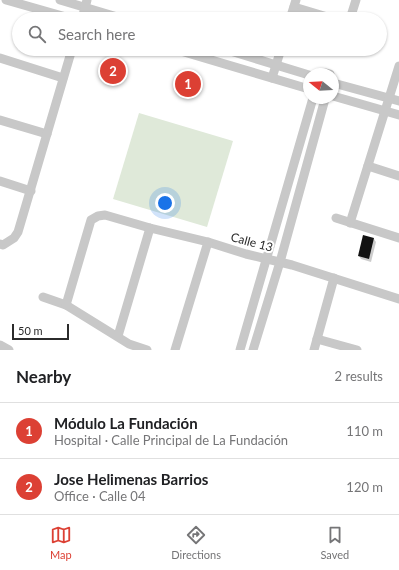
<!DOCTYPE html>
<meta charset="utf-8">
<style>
:root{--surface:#fff;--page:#f2f2f2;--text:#202124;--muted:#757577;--line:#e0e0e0;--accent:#dc4034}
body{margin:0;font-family:Lato,sans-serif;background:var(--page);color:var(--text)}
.compass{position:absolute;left:303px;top:68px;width:36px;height:36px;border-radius:50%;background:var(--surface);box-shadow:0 1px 3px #0004;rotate:288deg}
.scale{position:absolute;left:12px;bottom:10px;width:57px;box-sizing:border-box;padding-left:4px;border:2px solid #2b2b2b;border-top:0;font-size:11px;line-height:14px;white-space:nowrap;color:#2b2b2b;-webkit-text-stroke:3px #fff;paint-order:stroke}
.you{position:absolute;left:165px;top:203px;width:14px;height:14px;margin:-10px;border:3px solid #fff;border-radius:50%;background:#1a73e8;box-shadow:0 0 0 6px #1a73e833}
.badge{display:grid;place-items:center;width:26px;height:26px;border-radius:50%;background:var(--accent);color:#fff;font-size:13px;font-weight:700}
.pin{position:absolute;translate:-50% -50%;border:2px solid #fff;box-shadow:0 1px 4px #0006}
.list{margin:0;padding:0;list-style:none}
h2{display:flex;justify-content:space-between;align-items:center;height:52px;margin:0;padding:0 16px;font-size:17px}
h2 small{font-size:13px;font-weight:400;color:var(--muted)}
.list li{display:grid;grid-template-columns:26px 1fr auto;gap:12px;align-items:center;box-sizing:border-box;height:56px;padding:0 16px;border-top:1px solid var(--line)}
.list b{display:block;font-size:15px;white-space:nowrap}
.list p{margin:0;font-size:13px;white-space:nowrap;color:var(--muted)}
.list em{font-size:13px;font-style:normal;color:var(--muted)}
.icon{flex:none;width:22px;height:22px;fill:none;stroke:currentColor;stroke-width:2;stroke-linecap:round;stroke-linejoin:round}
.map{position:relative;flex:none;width:399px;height:350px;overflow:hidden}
.search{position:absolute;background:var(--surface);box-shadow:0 1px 3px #0004;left:12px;right:12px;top:12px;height:44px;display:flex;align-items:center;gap:10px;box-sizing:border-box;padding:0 14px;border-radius:22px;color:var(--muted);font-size:15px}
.sheet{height:164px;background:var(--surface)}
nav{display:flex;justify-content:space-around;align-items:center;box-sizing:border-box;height:56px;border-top:1px solid var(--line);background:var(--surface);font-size:11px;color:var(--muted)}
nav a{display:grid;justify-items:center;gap:2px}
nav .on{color:var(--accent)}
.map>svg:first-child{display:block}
.garden{fill:#dfe9d9}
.shadow{fill:#0003}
.building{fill:#121212}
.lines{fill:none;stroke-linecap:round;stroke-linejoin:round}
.street{stroke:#c8c8c8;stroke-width:9}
.labels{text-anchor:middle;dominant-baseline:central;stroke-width:4;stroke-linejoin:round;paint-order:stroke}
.street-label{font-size:12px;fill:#2b2b2b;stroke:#fff}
</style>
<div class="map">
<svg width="399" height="350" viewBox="0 0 399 350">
<rect width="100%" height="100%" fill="#fff"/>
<path class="garden" d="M139 113 233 141 207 227 113 199Z"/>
<path class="shadow" d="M364 236 374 239 376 242 371 262 361 259 359 256Z"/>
<path class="building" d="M363 235 374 238 369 259 358 256Z"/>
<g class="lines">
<g class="street">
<path d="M6 0 73 19"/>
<path d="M60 0 124 19"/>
<path d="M294 7 334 19"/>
<path d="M82 19 87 0"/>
<path d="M290 19 296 0"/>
<path d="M350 19 356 0"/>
<path d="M174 49 309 89"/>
<path d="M224 49 309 75"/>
<path d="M0 58 63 78"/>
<path d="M318 74 326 73 330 74"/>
<path d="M272 78 281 49"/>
<path d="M337 84 399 101"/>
<path d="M333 96 399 115"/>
<path d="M0 120 47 134"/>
<path d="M368 166 399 176"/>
<path d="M0 181 31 191"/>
<path d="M336 218 399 238"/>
<path d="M350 223 399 66"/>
<path d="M0 244 3 245 14 238 18 232 72 49"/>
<path d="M43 297 66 305 129 344 147 350"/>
<path d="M66 305 91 220 98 216 105 215 150 228 208 242 246 254 292 265 399 299"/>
<path d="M118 336 150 228"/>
<path d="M317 339 357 350"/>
<path d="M0 345 9 350"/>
<path d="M175 350 208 242"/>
<path d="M240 350 313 98"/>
<path d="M253 350 280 262 325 99"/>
<path d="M314 350 334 278"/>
</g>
</g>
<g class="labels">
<g class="street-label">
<text transform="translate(252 242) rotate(15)">Calle 13</text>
</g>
</g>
</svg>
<svg class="compass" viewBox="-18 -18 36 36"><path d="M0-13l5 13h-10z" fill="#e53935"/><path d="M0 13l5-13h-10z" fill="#757577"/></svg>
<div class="scale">50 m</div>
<div class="you"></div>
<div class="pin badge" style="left:188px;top:84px">1</div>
<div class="pin badge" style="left:113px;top:71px">2</div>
<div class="search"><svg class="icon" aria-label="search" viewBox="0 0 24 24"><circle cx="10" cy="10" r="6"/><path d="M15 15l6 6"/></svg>Search here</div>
</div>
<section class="sheet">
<h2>Nearby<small>2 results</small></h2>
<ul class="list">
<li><span class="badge">1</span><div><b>Módulo La Fundación</b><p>Hospital · Calle Principal de La Fundación</p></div><em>110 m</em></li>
<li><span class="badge">2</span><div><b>Jose Helimenas Barrios</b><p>Office · Calle 04</p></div><em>120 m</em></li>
</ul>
</section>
<nav>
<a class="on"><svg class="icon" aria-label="map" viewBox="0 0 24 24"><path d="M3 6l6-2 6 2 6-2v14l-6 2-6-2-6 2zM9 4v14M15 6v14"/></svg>Map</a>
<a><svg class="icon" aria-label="directions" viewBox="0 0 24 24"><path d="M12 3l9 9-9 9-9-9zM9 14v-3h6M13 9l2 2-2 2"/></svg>Directions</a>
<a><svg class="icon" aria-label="saved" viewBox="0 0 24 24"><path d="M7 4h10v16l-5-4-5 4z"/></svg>Saved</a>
</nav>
